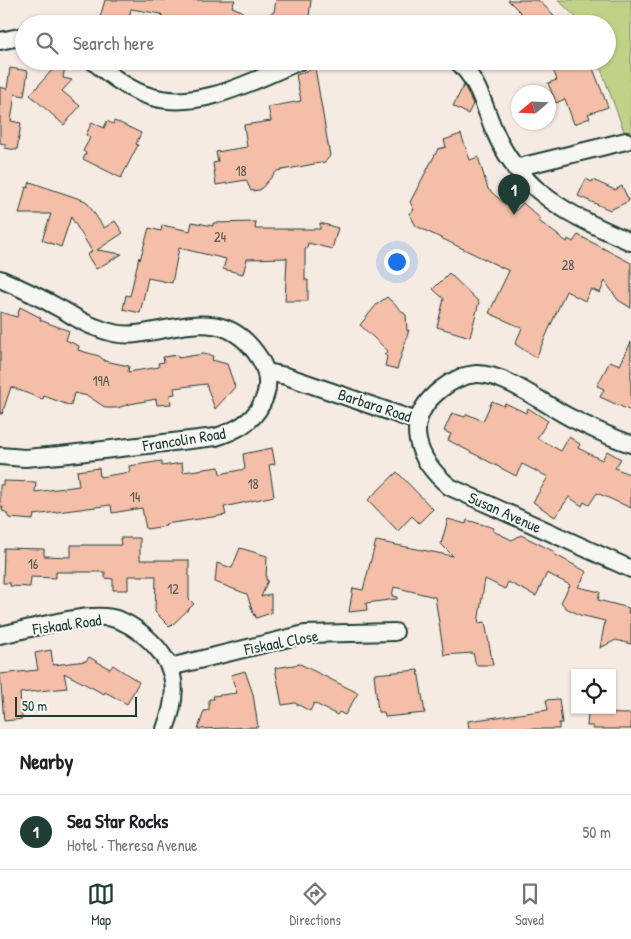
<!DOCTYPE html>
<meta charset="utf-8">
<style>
:root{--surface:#fff;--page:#f6f6f6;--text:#202124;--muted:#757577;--line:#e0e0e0;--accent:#1f3d34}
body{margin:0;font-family:"Patrick Hand",sans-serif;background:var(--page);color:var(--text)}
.controls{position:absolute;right:15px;bottom:15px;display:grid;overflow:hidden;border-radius:0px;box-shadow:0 1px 4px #0004}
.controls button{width:45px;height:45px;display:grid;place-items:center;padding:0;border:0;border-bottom:1px solid var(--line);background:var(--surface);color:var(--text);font:25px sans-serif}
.compass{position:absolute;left:511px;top:85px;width:45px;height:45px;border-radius:50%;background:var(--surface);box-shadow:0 1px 4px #0004;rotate:251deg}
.scale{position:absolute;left:15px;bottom:12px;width:122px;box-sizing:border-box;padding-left:5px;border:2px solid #1f3d34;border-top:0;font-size:14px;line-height:18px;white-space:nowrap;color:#1f3d34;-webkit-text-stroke:4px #f6f6f2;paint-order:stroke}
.you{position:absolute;left:396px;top:261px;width:18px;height:18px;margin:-12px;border:4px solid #fff;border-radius:50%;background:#1a73e8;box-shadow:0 0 0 8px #1a73e833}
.badge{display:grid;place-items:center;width:32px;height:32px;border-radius:50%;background:var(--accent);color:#fff;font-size:16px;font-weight:700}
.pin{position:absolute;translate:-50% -41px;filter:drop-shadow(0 1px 2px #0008)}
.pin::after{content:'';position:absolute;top:26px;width:18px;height:15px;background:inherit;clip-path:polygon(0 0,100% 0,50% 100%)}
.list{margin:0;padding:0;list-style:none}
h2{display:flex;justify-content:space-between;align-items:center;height:65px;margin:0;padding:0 20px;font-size:21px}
h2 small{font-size:16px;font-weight:400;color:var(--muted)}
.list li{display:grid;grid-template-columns:32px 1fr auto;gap:15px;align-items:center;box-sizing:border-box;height:75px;padding:0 20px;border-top:1px solid var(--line)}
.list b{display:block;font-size:19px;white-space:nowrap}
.list p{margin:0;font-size:16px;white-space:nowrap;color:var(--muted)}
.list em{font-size:16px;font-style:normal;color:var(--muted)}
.icon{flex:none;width:28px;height:28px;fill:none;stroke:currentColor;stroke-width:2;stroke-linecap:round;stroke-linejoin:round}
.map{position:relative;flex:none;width:631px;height:729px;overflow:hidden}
.search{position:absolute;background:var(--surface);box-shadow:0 1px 4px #0004;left:15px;right:15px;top:15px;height:55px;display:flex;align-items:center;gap:12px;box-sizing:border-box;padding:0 18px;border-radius:28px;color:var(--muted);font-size:19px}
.sheet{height:140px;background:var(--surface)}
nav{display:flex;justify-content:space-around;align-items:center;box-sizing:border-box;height:70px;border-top:1px solid var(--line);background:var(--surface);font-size:14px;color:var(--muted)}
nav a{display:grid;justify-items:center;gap:2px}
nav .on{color:var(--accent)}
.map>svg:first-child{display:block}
.green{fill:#c0d287;stroke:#70885e}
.building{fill:#f5bea8;stroke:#1f3d34}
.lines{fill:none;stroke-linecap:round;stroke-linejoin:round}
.minor-casing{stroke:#1f3d34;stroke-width:20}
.minor{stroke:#f6f6f2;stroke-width:16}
.labels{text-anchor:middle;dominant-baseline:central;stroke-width:4;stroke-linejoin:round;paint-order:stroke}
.number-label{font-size:14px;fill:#545d51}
.street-label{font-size:16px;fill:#1f3d34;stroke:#f6f6f2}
</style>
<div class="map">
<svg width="631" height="729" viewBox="0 0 631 729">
<rect width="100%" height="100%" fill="#f6ebe3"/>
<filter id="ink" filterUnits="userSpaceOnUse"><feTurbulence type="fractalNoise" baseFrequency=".02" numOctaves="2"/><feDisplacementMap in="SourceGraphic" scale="10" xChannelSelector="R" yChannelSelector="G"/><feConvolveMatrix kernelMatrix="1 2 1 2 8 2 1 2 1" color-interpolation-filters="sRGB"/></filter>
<g filter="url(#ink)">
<path class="green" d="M558 0H631V133L624 131 598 61H607V24H583Z"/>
<g class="building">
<path d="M105 0H235L232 7 242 11 237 24H170L161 14 131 9 129 17H126L124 24H98Z"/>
<path d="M276 0H311L308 24H247L274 12Z"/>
<path d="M508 0H538L554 15 546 24H516L524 16Z"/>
<path d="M60 61H66L63 78 72 80 62 91 80 106 64 125 30 95Z"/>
<path d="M550 61H590L608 107 588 114 590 118 574 124 565 99 556 103 548 83 557 80Z"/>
<path d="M10 68 28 71 24 96 15 94 11 121 21 123 17 150 5 148V144L0 143V87L7 89Z"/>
<path d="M315 68 330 156 325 162 277 171 260 190 251 191 246 180 216 185 213 163 218 162 216 152 247 147 244 125 271 121 268 107 301 101 296 75Z"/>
<path d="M464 85 473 104 468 114 453 106Z"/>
<path d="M107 121 113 124 114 121 120 123 141 133 136 144 138 145 121 178 83 159 86 153 83 151 90 138 86 135 92 122 104 128Z"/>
<path d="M461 134 470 160 478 157 488 189 514 212 523 203 541 219 539 221 567 242 568 239 573 242 578 235 631 263V308L618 300 605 281 600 293 591 289 585 301 566 291 536 358 515 344 522 328 489 313 509 271 416 226 409 213 414 210 410 202 438 149 446 147 444 140Z"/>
<path d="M586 179 592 182 593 180 615 190 622 186 629 201 610 210 578 196Z"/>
<path d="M30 182 86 201 104 228 115 221 123 233 97 250 122 254 96 269 87 255 92 251 71 217 61 247 42 240 51 214H19L26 187 28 188Z"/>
<path d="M192 222 213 226V223L256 222 255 229H320V223L338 228 332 249 308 243 307 248H305V280H308V301H285L287 258 247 259 243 274 223 269 226 259 179 248 172 283 148 278 140 313 123 309 126 295 130 296 139 257 140 260 149 228 161 231 162 225 190 231Z"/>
<path d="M449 273 479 302 470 337 437 327 444 299 433 289Z"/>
<path d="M387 297 406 315 407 331 409 330 397 369 385 366 387 357 384 354 388 351 360 325 377 304Z"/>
<path d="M20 307 41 318 40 320 69 331 66 340 79 346 78 350 99 356 105 361 129 366 128 372 159 367 158 363 164 362 163 357 178 355V358L203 354 213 356 212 360 227 364 235 387 215 409 206 384 174 388 175 394 170 395 171 404 157 405 156 399 130 404 117 408H106L88 396 74 393 71 406 44 396 43 399 39 398 11 387 2 414H0V312L17 317Z"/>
<path d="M631 342V411L600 397 604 389 597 386 610 361 620 365Z"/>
<path d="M492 401 504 406 505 403 526 413 528 408 548 421 537 438 561 451 569 437 580 444 578 448 602 460 607 451 621 459 615 468 631 475V508L597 493 589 505 584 502 582 506 569 497 555 517 533 502 548 477 522 464 516 476 448 440 451 434 444 431 452 413 465 417 467 414 483 421Z"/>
<path d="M272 448 275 464 269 465 274 496 224 507 226 515 165 524 166 526 146 529 142 508 112 513 111 505 34 515 33 520 9 518 6 512 2 511 3 507H0V485H3V481L36 482 35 492 79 486 77 471 99 468 100 477 130 472 129 466 162 461V466L182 463 183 472 219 467 220 474 245 469 243 454Z"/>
<path d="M397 472 433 509 419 523 412 516 398 531 368 500Z"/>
<path d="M448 519 466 524 467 520 494 528 493 531 512 540 521 535 555 552 554 554 587 572 578 587 600 592 598 600 629 608 628 613 631 614V644L616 640 600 648 605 621 580 615 566 608 561 602 570 585 547 573 536 596 508 582 505 589 485 579 478 623 485 622 493 665H476L473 653 444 655 435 597 394 587 392 596 397 597V599L366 603 367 610 349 612 353 588 363 590 376 541 453 556 441 544Z"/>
<path d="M120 538H140V560H189V599L194 604 170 627 155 612 156 576H128V590H113V579L105 578V572H56V578L31 577 30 587 10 586V583H3L4 548 44 549V556L71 557V545H121Z"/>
<path d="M240 548 267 556 266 580H268L261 597 271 594V613L256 618 255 614 254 616 247 594 215 582 217 563 232 568Z"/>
<path d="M51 650 53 665 86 661 89 657 110 669 113 665 139 682 127 704 105 692 104 694 64 673 67 688 20 693 22 719 4 721 0 674 38 670 35 653Z"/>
<path d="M300 664 358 693 345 715 339 712 337 715 314 703 310 711 295 703 282 705 275 668Z"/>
<path d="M418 670 425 713 385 717 384 712H378L374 674Z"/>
<path d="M245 671 253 694 258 727 198 729 204 711 209 710V699H214L213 696 237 693 231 675Z"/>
<path d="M559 699 562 723H559V729H469L468 721 548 710 546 700Z"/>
<path d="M588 713 631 714V729H593V726H587Z"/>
</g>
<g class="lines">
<defs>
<g id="minor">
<path d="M0 41 24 36"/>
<path d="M93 61C111 76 130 91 152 97 201 111 256 79 300 61"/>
<path d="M457 61C479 81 483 104 494 130 520 193 572 216 631 242"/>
<path d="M515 168 626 141"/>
<path d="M0 279C21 288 41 298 61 309 72 315 83 323 95 327 107 332 123 336 136 334 183 328 227 306 260 359 269 374 270 389 261 405 252 423 234 431 216 437L60 455 25 458 0 456"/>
<path d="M267 372 286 376 417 421"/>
<path d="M631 444C610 437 591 428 571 418 545 405 505 373 476 374 463 375 450 382 441 389 401 420 416 459 450 487L631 569"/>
<path d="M0 635C30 629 75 615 105 617 121 618 134 627 146 637 177 664 180 691 165 729"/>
<path d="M170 667 305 634 395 632"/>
</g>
</defs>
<use href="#minor" class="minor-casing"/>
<use href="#minor" class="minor"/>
</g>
</g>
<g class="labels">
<g class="number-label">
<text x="241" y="170">18</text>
<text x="220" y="236">24</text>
<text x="568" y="264">28</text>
<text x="101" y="380">19A</text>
<text x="253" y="483">18</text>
<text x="135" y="496">14</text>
<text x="33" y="563">16</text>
<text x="173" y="588">12</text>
</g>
<g class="street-label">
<text transform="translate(375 405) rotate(18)">Barbara Road</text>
<text transform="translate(184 439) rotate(-9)">Francolin Road</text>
<text transform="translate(505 512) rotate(24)">Susan Avenue</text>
<text transform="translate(67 624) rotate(-8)">Fiskaal Road</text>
<text transform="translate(281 642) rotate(-11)">Fiskaal Close</text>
</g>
</g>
</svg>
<div class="controls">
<button><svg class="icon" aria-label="locate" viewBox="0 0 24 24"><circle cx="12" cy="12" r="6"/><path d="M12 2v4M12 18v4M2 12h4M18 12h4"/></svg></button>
</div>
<svg class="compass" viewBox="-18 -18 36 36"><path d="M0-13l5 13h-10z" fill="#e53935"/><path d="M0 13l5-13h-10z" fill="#757577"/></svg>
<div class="scale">50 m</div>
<div class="you"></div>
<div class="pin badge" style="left:514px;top:215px">1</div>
<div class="search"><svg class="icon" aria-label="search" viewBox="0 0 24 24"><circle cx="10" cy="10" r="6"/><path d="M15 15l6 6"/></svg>Search here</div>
</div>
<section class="sheet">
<h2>Nearby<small></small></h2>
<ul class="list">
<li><span class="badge">1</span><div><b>Sea Star Rocks</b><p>Hotel · Theresa Avenue</p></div><em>50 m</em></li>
</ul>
</section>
<nav>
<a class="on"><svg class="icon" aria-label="map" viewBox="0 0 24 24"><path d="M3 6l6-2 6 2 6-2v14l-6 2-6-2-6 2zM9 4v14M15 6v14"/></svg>Map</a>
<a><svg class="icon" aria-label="directions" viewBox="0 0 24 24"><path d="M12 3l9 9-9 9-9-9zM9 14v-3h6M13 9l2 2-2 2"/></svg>Directions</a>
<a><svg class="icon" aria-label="saved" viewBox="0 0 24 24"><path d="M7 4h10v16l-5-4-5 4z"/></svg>Saved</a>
</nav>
